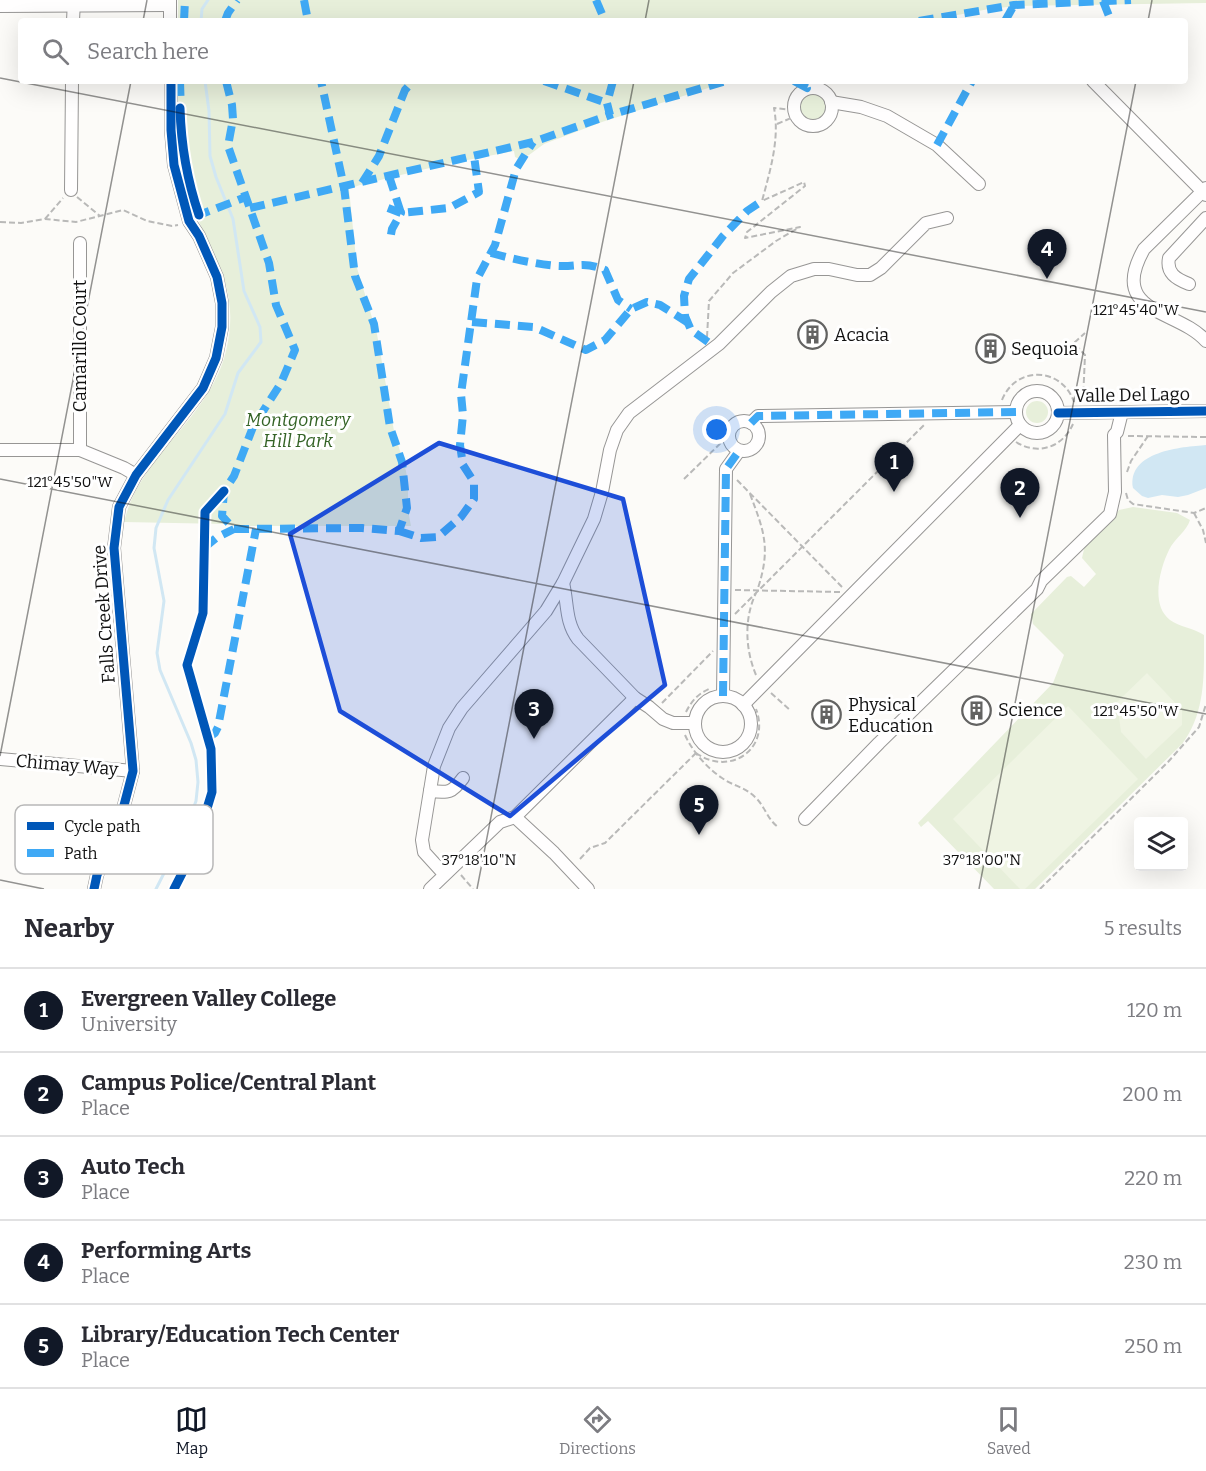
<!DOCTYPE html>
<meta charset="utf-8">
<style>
:root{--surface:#fff;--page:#f2f2f3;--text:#2b2b33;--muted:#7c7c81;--line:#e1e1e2;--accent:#111827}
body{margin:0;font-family:Bitter,serif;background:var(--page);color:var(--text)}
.controls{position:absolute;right:18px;bottom:18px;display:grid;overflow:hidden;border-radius:6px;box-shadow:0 6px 24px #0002}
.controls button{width:54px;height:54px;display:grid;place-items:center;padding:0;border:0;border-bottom:2px solid var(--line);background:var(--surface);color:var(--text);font:30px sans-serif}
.you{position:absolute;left:717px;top:430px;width:21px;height:21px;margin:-15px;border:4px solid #fff;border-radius:50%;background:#1a73e8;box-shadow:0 0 0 9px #1a73e833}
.badge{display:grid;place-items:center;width:39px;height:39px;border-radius:50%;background:var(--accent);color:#fff;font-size:20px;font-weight:700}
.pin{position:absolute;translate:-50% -50px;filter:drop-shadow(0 2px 3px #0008)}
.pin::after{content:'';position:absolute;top:32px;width:21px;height:18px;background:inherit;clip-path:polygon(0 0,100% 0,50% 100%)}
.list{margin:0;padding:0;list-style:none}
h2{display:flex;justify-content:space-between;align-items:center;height:78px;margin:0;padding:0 24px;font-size:26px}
h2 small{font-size:20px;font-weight:400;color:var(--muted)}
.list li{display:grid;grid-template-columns:39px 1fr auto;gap:18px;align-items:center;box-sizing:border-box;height:84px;padding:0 24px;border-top:2px solid var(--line)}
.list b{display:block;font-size:22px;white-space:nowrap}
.list p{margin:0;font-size:20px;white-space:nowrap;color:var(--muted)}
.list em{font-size:20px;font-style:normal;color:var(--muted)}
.icon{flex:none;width:33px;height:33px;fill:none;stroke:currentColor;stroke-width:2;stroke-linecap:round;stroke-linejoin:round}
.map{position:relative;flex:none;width:1206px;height:889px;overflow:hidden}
.search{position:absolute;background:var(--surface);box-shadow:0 6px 24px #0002;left:18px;right:18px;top:18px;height:66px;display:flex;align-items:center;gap:15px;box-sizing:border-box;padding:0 21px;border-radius:6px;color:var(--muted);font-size:22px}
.sheet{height:498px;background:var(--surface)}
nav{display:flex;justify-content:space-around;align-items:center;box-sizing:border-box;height:84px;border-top:2px solid var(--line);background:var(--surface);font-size:16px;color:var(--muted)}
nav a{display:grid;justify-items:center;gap:3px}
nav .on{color:var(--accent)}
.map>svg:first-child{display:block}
.green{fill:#e7efda}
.pitch{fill:#eff4e3}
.water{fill:#d1e7f3}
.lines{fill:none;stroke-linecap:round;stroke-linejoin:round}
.stream{stroke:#d1e7f3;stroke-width:3}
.minor-casing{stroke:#979695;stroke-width:14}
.path{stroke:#b9b9b8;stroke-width:2;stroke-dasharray:6 3;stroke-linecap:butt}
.minor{stroke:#fffefe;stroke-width:12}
.quiet{stroke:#3fa9f5;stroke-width:8;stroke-dasharray:15 8;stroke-linecap:butt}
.cycleway-casing{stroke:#fff;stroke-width:13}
.cycleway{stroke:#0057b8;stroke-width:9}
.marked{fill:#1d4ed8;fill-opacity:0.2;stroke:#1d4ed8;stroke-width:4.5;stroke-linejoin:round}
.ticks{fill:none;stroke:#111;stroke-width:1.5;stroke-opacity:0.45}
.labels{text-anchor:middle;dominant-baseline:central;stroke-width:6;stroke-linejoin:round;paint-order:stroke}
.poi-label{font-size:18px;fill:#111;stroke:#fff;text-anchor:start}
.street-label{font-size:18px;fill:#111;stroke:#fff}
.park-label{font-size:18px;font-style:italic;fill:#346326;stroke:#fff}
.key{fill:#fff;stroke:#b8b8b8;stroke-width:1.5}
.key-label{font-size:16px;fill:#111}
.ticks-label{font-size:15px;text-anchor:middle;fill:#111;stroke:#fff;stroke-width:6;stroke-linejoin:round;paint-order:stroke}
</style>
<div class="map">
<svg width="1206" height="889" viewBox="0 0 1206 889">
<rect width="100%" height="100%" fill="#fcfbf8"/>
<g class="green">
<path d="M178 0H1206V3L1017 6 989 9 926 21H178Z"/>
<path d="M178 81H730L602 122 544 144 529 155 519 159 515 157 514 151 442 165 360 185 349 189 357 268 377 334 394 431 406 471 408 485V510L411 526H237L225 524 124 522C140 455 210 418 226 351 243 281 205 250 187 190 177 154 177 118 178 81Z"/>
<circle cx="812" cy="107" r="14"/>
<circle cx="1037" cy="412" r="11"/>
<path d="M1133 507 1177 513 1190 520C1187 531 1174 539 1169 550 1160 568 1150 605 1170 620 1179 627 1194 628 1204 635 1204 674 1206 712 1182 744L1035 889H994L928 821 921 827 918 823 1053 683 1064 655 1033 624 1031 614 1067 577 1071 576 1084 587 1096 574 1082 558 1085 545 1119 510Z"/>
</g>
<g class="pitch">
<path d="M1147 673 1182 710V725L1146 759 1121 732 1117 702Z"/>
<path d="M1068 706 1138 779 1025 889H1020L953 819Z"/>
</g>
<path class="water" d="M1206 445V488L1188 495 1178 497 1162 495 1148 498 1142 496 1133 488C1127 451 1182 447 1206 445Z"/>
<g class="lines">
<g class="stream">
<path d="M201 21 202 9 208 0"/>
<path d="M156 889 183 836 196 801 198 782 196 760 191 743 160 670 157 653 164 601 154 548 156 528 168 500 225 414 238 373 261 342 260 327 244 291 233 219 216 177 210 156 209 111 205 81"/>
</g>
<defs>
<g id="minor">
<path d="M0 6 170 5"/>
<path d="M73 21 74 0"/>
<path d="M170 21V0"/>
<path d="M1093 81 1206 195"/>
<circle cx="813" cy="107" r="19"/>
<path d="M831 102 861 107 887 116 937 145 979 184"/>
<path d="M1206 188 1144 249C1107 314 1178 309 1206 341"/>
<path d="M71 190 72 81"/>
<path d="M1189 284C1176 279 1166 273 1169 258L1206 218"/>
<circle cx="1037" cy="412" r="21"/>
<path d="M1058 413 1206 411"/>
<circle cx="744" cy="436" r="15"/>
<path d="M751 423 758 416 1016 412"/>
<path d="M0 450H80L124 468 136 475"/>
<path d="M80 450V243"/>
<path d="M563 583C568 603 565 622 578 639L635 698 649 707 663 719 673 723H695"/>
<path d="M723 696 726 469 739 451"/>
<circle cx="723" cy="724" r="28"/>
<path d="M743 705 1020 425"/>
<path d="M0 759 133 771"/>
<path d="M430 791C449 793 452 793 463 778"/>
<path d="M515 817 554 853 588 889"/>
<path d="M805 819 879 743 1037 589 1041 581 1110 514 1115 492 1114 435 1117 432 1122 412"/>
<path d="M444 874 424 852 422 840 434 766 449 728 462 708 546 611 563 583 594 519 602 492 610 450 617 430 629 413 719 344 771 292 791 276 814 269H829L857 275H870L881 268 926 223 947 218"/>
<path d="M94 889 97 875 122 813 133 771 114 548 119 507 136 475 203 388 216 358 222 327V303L217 277 199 236 189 221 174 165 171 130V81"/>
<path d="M430 889 500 822 515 817 635 698"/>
</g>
</defs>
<use href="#minor" class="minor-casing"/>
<g class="path">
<path d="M777 124 796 116"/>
<path d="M77 197 100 216"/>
<path d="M45 219 63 198"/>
<path d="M0 222 21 223 45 219 76 222 123 210 147 221 172 226 178 225"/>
<path d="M707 337 709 301 733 273 776 241 800 227 745 238 747 232 805 186 804 182 762 201C770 171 780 139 774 108L794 110"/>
<path d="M1002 400C1016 365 1062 367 1074 402"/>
<path d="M1083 401 1085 355 1074 343 1085 333"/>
<path d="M1128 436 1206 437"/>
<path d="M1016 442C1038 456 1063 447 1073 424"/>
<path d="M1127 472 1131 461 1148 436"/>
<path d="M684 479 729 435"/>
<path d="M737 480 842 587"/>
<path d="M1126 493 1128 500 1133 504 1194 513 1206 508"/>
<path d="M750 494C764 531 771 548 758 588"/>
<path d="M1194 513 1203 530 1206 543"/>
<path d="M735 590 840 592"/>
<path d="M735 614 924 425"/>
<path d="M756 675C745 649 744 618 756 593"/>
<path d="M771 693 791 711"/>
<path d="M662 703 713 651"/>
<path d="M686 712C692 700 699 693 711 688"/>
<path d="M685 735C692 751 708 769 722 778 733 786 745 787 755 797 765 806 767 819 778 827"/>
<path d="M696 753C730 777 771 749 756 709"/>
<path d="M580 859 590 848 605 843 696 753"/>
<path d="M461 875 473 889"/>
<path d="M1040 889 1168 762 1199 727 1206 704"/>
</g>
<use href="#minor" class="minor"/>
<g class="quiet">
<path d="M304 0 308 21"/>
<path d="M596 0 605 21"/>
<path d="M1103 1 1111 21"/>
<path d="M184 21 185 0"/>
<path d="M225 21 228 13 237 0"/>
<path d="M919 21 1014 5 1131 0"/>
<path d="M1005 21 1014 5"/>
<path d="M180 81 181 114"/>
<path d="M226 81 232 105 233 119 228 146 269 263 276 305 295 350 281 383 253 427 234 476 224 491 222 516 234 529 362 528 399 531 407 508 402 462 390 427 374 324 355 276 344 187 321 81"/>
<path d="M544 81 607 103"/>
<path d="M613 81 607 103 610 115 726 81"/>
<path d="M794 81 807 88 805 81"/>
<path d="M937 145 972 81"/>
<path d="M389 176 401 213 449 208 479 192 474 156"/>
<path d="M362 183 379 156 405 90 413 81"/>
<path d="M250 208 533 142 610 115"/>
<path d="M388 208 401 213 392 229 390 240"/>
<path d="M198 211 199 215 246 197"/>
<path d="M491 253C513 259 535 264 558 266 579 267 583 261 605 270L618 300 631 309"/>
<path d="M472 322 534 327 586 350 605 340 631 309 647 302 660 305 687 322"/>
<path d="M708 342 691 330 685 316 684 296 689 279 723 236 747 211 762 201"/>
<path d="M751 423 758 416 1016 412"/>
<path d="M399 531 421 538 438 537 461 517 474 499V482L463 465 460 445 463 415 461 394 477 279 495 245 516 169 533 142"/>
<path d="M204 548 216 538 234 529"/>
<path d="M723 696 726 469 739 451"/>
<path d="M208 738 215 733 218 727 256 529"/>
</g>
<defs>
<g id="cycleway">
<path d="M180 108C181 144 187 180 199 215"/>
<path d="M1058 413 1206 411"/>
<path d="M94 889 97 875 122 813 133 771 114 548 119 507 136 475 203 388 216 358 222 327V303L217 277 199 236 189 221 174 165 171 130V81"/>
<path d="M174 889 195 848 212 792 211 749 187 665 203 613 205 512 224 491"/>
</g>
</defs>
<use href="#cycleway" class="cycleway-casing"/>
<use href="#cycleway" class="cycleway"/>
</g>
<path class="marked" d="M439 443 623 499 665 685 510 816 340 711 290 534Z"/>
<path class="ticks" d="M143 21 147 0M645 21 649 0M1148 21 1152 0M0 78 1206 312M0 479 1206 714M0 756 131 81M0 880 44 889M477 889 634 81M979 889 1136 81"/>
<defs>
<symbol id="building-ring" viewBox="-11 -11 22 22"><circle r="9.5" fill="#fff" stroke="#636362" stroke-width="1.5"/><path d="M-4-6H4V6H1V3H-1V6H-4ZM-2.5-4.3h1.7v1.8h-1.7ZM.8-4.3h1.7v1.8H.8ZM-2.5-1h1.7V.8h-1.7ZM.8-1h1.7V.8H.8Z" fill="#636362"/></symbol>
</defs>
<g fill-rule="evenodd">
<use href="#building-ring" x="796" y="318" width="33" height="33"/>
<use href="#building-ring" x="974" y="332" width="33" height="33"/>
<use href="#building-ring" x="960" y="694" width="33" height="33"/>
<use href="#building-ring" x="810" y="698" width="33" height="33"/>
</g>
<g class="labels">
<g class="poi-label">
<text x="834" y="335">Acacia</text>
<text x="1011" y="349">Sequoia</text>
<text x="848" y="705">Physical<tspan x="848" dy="21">Education</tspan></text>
<text x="998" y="710">Science</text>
</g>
<g class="street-label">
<text transform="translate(80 346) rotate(-90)">Camarillo Court</text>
<text transform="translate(1132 395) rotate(-1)">Valle Del Lago</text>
<text transform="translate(104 614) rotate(-94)">Falls Creek Drive</text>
<text transform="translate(67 765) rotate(5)">Chimay Way</text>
</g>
<g class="park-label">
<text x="298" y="420">Montgomery<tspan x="298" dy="21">Hill Park</tspan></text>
</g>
</g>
<rect x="15" y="805" width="198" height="69" rx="9" class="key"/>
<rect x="27" y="822" width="27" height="8" fill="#0057b8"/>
<rect x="27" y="849" width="27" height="8" fill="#3fa9f5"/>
<g class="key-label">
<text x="64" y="832">Cycle path</text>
<text x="64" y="859">Path</text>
</g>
<g class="ticks-label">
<text x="1136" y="315">121°45'40"W</text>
<text x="70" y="487">121°45'50"W</text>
<text x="1136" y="716">121°45'50"W</text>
<text x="479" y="865">37°18'10"N</text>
<text x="982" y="865">37°18'00"N</text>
</g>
</svg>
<div class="controls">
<button><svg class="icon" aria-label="layers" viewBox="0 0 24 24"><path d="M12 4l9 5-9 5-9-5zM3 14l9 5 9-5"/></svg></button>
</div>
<div class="you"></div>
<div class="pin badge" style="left:894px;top:492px">1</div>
<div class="pin badge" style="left:1020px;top:518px">2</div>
<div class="pin badge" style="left:534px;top:739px">3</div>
<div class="pin badge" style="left:1047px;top:279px">4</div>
<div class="pin badge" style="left:699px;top:835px">5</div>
<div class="search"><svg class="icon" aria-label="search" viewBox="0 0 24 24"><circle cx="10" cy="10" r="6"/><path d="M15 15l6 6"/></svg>Search here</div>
</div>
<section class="sheet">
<h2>Nearby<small>5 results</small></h2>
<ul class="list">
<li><span class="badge">1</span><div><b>Evergreen Valley College</b><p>University</p></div><em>120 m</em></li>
<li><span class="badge">2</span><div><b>Campus Police/Central Plant</b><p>Place</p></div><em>200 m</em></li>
<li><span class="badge">3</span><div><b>Auto Tech</b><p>Place</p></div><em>220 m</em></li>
<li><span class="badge">4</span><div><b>Performing Arts</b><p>Place</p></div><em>230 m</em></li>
<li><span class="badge">5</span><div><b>Library/Education Tech Center</b><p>Place</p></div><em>250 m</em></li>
</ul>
</section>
<nav>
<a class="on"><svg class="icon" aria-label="map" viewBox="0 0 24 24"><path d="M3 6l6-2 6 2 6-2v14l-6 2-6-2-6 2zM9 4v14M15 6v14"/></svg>Map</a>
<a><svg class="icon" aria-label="directions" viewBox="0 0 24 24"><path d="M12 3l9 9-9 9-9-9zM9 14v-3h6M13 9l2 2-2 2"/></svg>Directions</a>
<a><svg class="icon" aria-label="saved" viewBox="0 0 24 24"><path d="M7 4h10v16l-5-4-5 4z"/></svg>Saved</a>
</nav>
